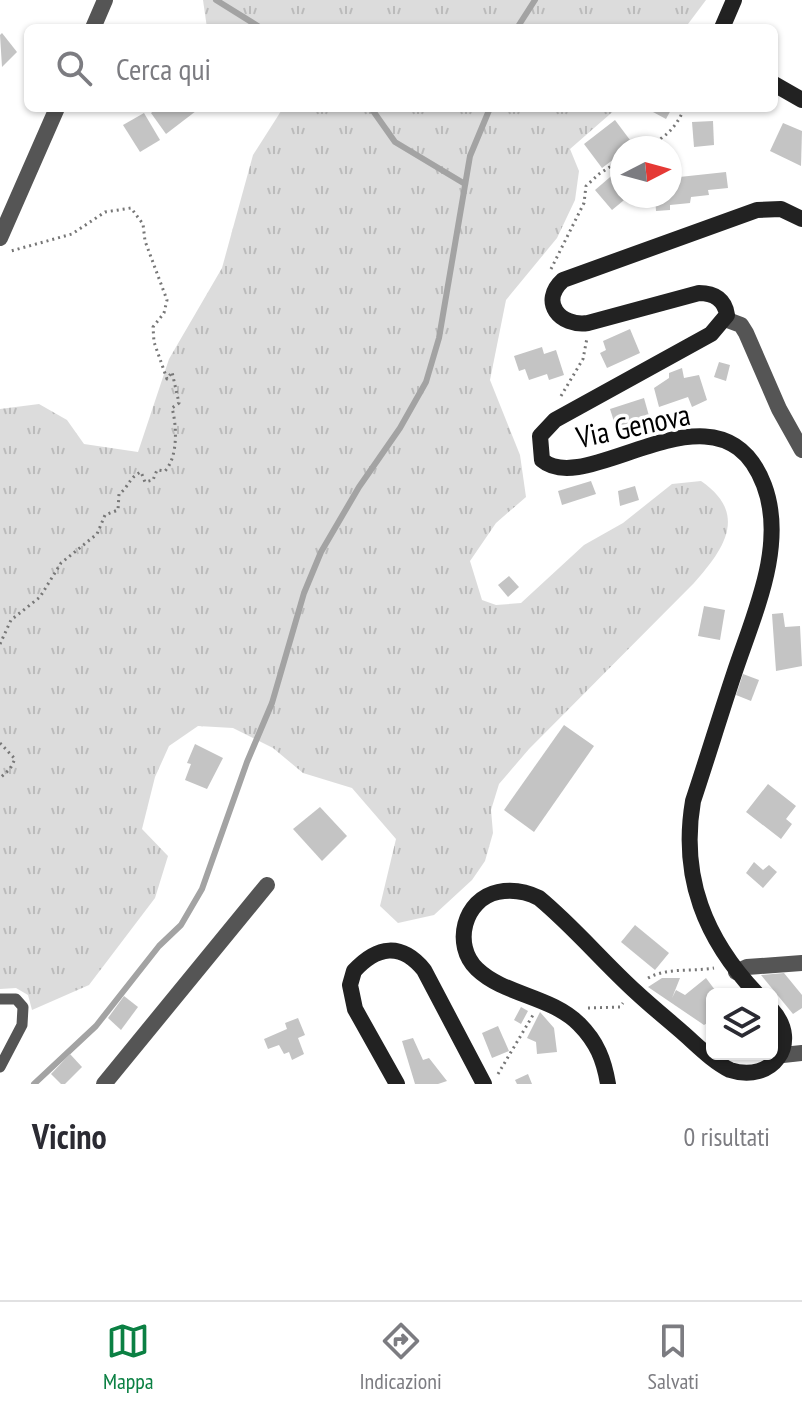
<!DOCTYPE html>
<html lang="it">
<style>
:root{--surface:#fff;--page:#f7f7f7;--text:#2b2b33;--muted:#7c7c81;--line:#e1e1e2;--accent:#0b8043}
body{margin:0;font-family:"PT Sans Narrow",sans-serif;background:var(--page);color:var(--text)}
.controls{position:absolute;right:24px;bottom:24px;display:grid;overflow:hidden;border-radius:12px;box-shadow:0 2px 6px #0004}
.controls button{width:72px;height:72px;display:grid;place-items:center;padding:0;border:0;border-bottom:2px solid var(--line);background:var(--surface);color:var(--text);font:40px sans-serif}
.compass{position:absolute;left:610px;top:136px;width:72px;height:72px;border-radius:50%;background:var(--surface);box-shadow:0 2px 6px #0004;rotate:84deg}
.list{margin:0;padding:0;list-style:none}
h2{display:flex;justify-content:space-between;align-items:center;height:104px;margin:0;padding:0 32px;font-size:34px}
h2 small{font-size:26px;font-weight:400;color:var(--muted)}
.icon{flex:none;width:44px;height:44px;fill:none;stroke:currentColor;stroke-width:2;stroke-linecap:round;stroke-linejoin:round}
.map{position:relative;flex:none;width:802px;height:1084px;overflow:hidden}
.search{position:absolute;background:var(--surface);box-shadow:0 2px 6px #0004;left:24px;right:24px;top:24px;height:88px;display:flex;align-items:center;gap:20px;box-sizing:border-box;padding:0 28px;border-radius:12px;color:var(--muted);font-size:30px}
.sheet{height:216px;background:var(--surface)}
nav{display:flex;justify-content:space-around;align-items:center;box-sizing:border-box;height:112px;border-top:2px solid var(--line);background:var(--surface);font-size:22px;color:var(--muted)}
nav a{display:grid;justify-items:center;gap:4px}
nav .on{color:var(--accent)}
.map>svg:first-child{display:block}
.grass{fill:url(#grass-tufts)}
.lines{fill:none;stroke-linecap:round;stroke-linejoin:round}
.stream{stroke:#a3a3a3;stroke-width:6}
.building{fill:#c4c4c4}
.path{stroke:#777;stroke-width:3;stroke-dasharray:2 4;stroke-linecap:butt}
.lane{stroke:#555;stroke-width:11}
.street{stroke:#555;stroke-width:16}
.secondary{stroke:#222;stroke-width:16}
.labels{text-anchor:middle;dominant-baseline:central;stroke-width:7;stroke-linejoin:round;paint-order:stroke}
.street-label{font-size:30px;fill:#000;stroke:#fff}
</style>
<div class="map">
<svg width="802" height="1084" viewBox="0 0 802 1084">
<defs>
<pattern id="grass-tufts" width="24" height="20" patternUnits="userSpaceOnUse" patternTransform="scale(2)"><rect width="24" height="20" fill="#dcdcdc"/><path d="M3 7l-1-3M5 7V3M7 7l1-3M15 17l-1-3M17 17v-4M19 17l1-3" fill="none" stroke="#bbb"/></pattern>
</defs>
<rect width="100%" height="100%" fill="#fff"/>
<g class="grass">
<path d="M203 0H706L685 28H207Z"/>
<path d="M283 108H617L570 149 579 171 575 200 557 238 506 300 490 380 520 455 526 497 496 523 470 561 482 600 496 605 521 603 584 545 623 523 672 484 701 481C749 514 724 549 694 583L529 749 499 784 491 810 493 833 485 861 472 880 434 915 398 923 380 906 396 839 352 788 303 773 273 748 233 728 198 726 169 746 155 777 142 829 168 856 155 898 89 985 32 1010 28 995 16 988 0 989V409L39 404 67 420 84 444 138 452 169 359 222 268 253 155Z"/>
</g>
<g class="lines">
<g class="stream">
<path d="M216 0 261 28"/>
<path d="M517 28 535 0"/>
<path d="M371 108 395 142 465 184"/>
<path d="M34 1084 96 1026 159 946 181 925 202 889 247 762 272 703 304 593 321 552 359 487 400 428 426 382 439 338 470 156 490 108"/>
</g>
</g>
<g class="building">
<path d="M2 33 17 52 2 67 0 35Z"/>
<path d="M157 108H194L196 111 166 134 151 113Z"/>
<path d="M654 108H672L666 119 653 112Z"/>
<path d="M144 113 160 140 140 152 123 125Z"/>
<path d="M615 120 633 144 628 148H622V153L602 168 584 144Z"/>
<path d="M713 121 714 145 694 147 692 122Z"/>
<path d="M783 123 802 131 801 166 770 151Z"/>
<path d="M616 172 622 181V196H629L612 210 595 190Z"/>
<path d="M726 172 728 188 708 190 709 195 691 197 690 203 670 205V210L656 211 655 196H670V178Z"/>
<path d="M630 329 640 353 607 368 600 353 606 350 603 341Z"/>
<path d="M542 347 544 354 556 350 564 375 549 380 547 374 529 380 525 369 519 371 514 356Z"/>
<path d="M719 362 730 365 726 381 714 377Z"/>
<path d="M682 368 684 378 699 375 707 400 692 407 688 397 659 407 654 388 669 378V373Z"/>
<path d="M644 398 651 423 618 434 610 409Z"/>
<path d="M591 481 596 494 562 505 558 491Z"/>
<path d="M635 486 639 500 620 506 618 491Z"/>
<path d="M509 576 519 587 508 597 498 585Z"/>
<path d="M704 606 725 610 720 640 698 636Z"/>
<path d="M783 613 785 627 800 626 802 666 776 671 772 614Z"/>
<path d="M743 674 759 680 751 701 736 695Z"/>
<path d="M564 725 594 746 534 832 504 810Z"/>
<path d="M195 744 223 758 207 789 185 780 191 764 187 763Z"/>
<path d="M768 784 796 806 786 819 792 824 781 839 746 812Z"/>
<path d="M320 807 347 836 322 861 293 829Z"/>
<path d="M754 862 763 870 769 865 777 872 763 888 746 873Z"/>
<path d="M635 925 669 953 655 970 621 942Z"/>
<path d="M784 973 802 995V1008L793 1014 761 975Z"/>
<path d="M662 978H680L672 998 676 990 685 995 706 978 718 994H712V1020L704 1025 648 987Z"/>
<path d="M124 996 138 1007 121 1030 108 1018Z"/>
<path d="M521 1007 528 1011 521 1024 514 1020Z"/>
<path d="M540 1012 554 1028 557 1052 537 1054 536 1042 527 1038Z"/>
<path d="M298 1018 305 1035 298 1038 304 1054 292 1060 289 1052 284 1054 279 1045 268 1049 264 1039 287 1029 285 1023Z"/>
<path d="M498 1026 509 1051 492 1058 482 1033Z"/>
<path d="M413 1038 423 1060 429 1058 447 1081 438 1084H415L402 1041Z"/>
<path d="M70 1054 82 1067 65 1084H61L51 1074Z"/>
<path d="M528 1074 532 1084H517L515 1080Z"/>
</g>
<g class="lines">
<g class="path">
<path d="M645 148C663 139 677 128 684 108"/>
<path d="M551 269 584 203 586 186 599 174 622 159"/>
<path d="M561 396 583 359 587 338"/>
<path d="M0 644 11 620 40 597 61 563 97 534 105 515 118 510 119 494C129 487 129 477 141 472L145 482 153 480 157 470 165 471C178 457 177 426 172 408L179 403 172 372 167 379 154 342 153 327 164 313 167 300 145 241 143 224 131 208 105 212 72 234 11 251"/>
<path d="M0 743 15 759 10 769 0 778"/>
<path d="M648 978C669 967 691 972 714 968"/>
<path d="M588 1008 620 1007 623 1003"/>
<path d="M498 1074 533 1015"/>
</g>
<path class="lane" d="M0 999H16L23 1007 22 1025 0 1067"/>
<g class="street">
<path d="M93 28 105 0"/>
<path d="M0 238 57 108"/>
<path d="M725 319 741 325 746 333 779 409 802 450"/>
<path d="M736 972 747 967 802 963"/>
<path d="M783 1055 802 1053"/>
<path d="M104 1084 267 885"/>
</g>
<g class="secondary">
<path d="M722 28 734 0"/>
<path d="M774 84 802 100"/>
<path d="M757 994C705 939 680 877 693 801 707 759 720 716 734 674 753 616 787 546 764 485 720 370 588 500 542 460L540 436 555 420 711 334 727 315C725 300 715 293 699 293L588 323C560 327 539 302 563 280L757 210 781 209 802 219"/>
<path d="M397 1084 355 1009 350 985 354 971C377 946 401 942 424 970L484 1084"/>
<path d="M608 1084C604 1060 597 1042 579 1024 551 996 504 995 477 969 452 945 464 899 498 892 513 889 525 891 539 898 574 927 603 962 636 992 651 1006 667 1019 682 1032 697 1045 712 1061 730 1070 772 1084 802 1043 772 1010"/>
</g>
</g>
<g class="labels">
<g class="street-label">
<text transform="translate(633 425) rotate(-12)">Via Genova</text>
</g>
</g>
</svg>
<div class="controls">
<button><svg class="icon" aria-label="layers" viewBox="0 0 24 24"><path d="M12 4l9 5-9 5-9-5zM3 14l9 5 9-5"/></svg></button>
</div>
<svg class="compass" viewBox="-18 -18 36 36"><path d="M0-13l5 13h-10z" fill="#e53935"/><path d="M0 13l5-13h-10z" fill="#7c7c81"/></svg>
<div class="search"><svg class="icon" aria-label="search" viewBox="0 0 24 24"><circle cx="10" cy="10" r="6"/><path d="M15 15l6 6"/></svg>Cerca qui</div>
</div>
<section class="sheet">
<h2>Vicino<small>0 risultati</small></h2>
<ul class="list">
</ul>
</section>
<nav>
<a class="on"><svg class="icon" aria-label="map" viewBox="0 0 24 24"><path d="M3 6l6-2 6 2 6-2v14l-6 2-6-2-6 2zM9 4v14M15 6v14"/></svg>Mappa</a>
<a><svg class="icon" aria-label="directions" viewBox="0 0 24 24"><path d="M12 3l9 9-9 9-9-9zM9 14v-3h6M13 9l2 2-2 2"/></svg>Indicazioni</a>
<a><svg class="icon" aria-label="saved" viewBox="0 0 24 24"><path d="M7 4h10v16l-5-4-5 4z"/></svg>Salvati</a>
</nav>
